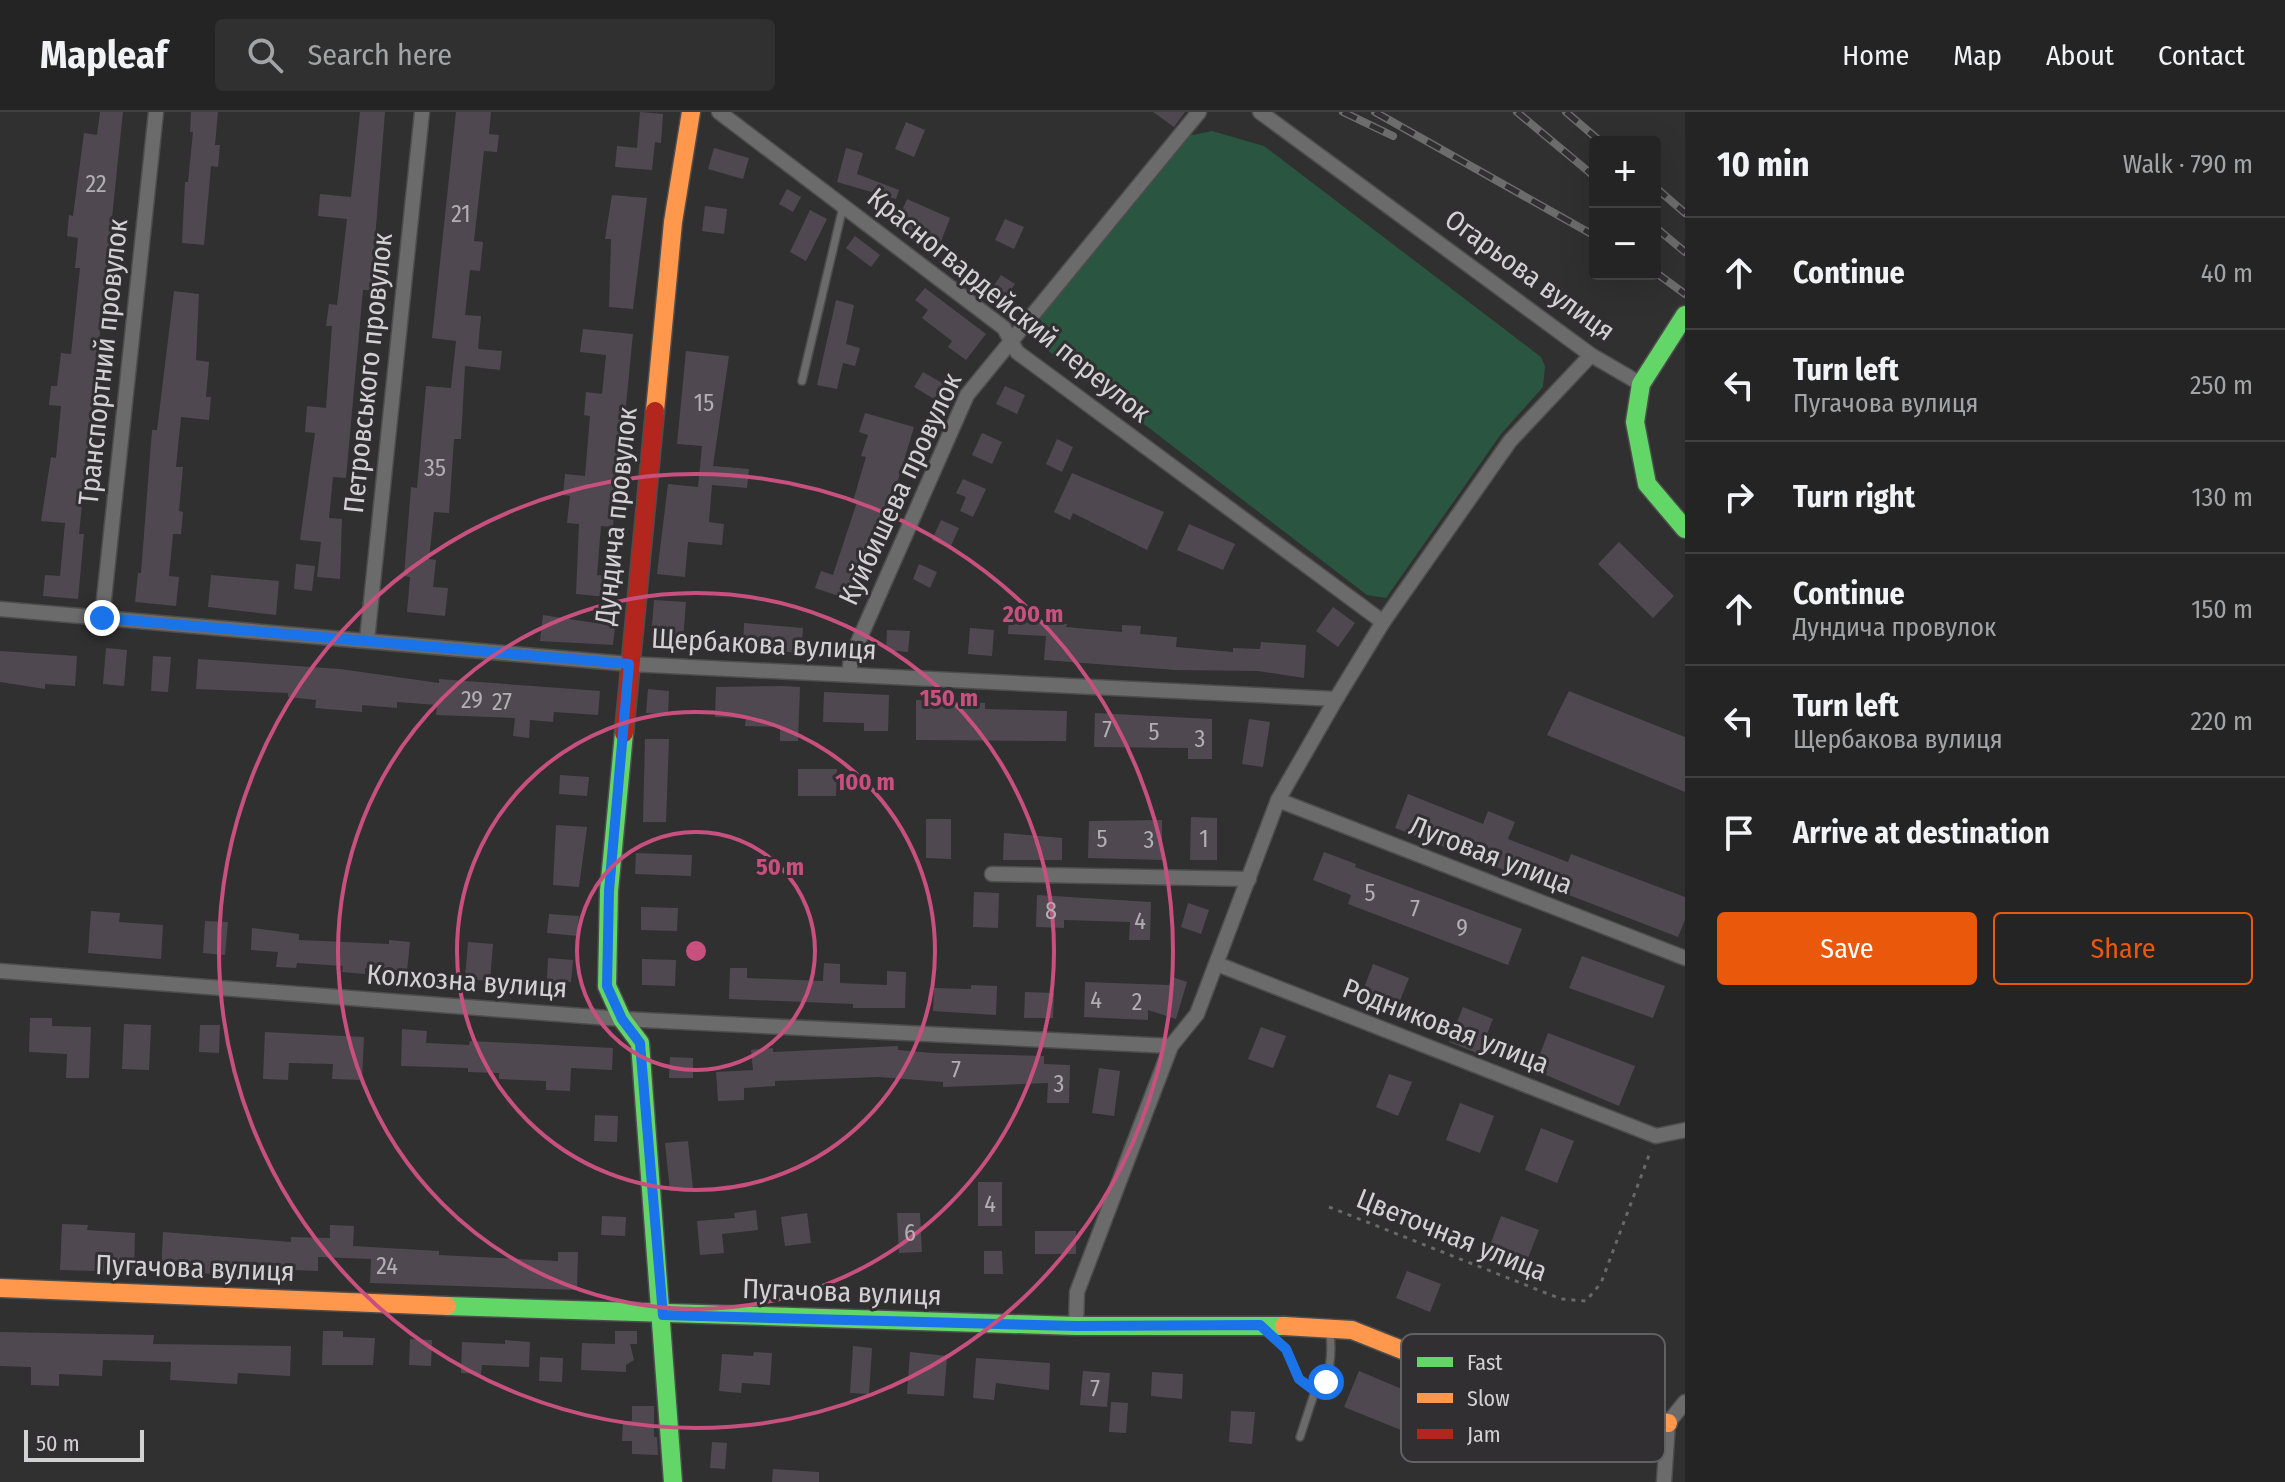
<!DOCTYPE html>
<meta charset="utf-8">
<style>
:root{--surface:#242424;--page:#303031;--text:#f1f3f6;--muted:#a3a4a6;--line:#414141;--accent:#ea580c}
body{margin:0;font-family:"Fira Sans Condensed",sans-serif;background:var(--page);color:var(--text)}
.controls{position:absolute;right:24px;top:24px;display:grid;overflow:hidden;border-radius:8px;box-shadow:0 8px 32px #0002}
.controls button{width:72px;height:72px;display:grid;place-items:center;padding:0;border:0;border-bottom:2px solid var(--line);background:var(--surface);color:var(--text);font:40px sans-serif}
.scale{position:absolute;left:24px;bottom:20px;width:120px;box-sizing:border-box;padding-left:8px;border:4px solid #d2d1d3;border-top:0;font-size:22px;line-height:28px;white-space:nowrap;color:#d2d1d3;-webkit-text-stroke:6px #312f31;paint-order:stroke}
.stop{position:absolute;width:24px;height:24px;margin:-18px;border:6px solid #1a73e8;border-radius:50%;background:#fff}
.stop.end{background:#1a73e8;border-color:#fff;box-shadow:0 2px 8px #0008}
.list{margin:0;padding:0;list-style:none}
h2{display:flex;justify-content:space-between;align-items:center;height:104px;margin:0;padding:0 32px;font-size:34px}
h2 small{font-size:26px;font-weight:400;color:var(--muted)}
.list li{display:grid;grid-template-columns:52px 1fr auto;gap:24px;align-items:center;box-sizing:border-box;height:112px;padding:0 32px;border-top:2px solid var(--line)}
.list b{display:block;font-size:30px;white-space:nowrap}
.list p{margin:0;font-size:26px;white-space:nowrap;color:var(--muted)}
.list em{font-size:26px;font-style:normal;color:var(--muted)}
.actions{display:flex;gap:16px;padding:24px 32px}
.actions a{flex:1;padding:18px 0;border:2px solid var(--accent);border-radius:8px;text-align:center;font-size:28px;color:var(--accent)}
.actions .main{background:var(--accent);color:#fff}
.icon{flex:none;width:44px;height:44px;fill:none;stroke:currentColor;stroke-width:2;stroke-linecap:round;stroke-linejoin:round}
.map{position:relative;flex:none;width:1685px;height:1370px;overflow:hidden}
header{display:flex;align-items:center;gap:48px;box-sizing:border-box;height:112px;padding:0 40px;background:var(--surface);border-bottom:2px solid var(--line)}
header strong{font-size:38px}
nav{display:flex;gap:44px;margin-inline-start:auto;font-size:28px}
.search{width:560px;height:72px;background:var(--page);display:flex;align-items:center;gap:20px;box-sizing:border-box;padding:0 28px;border-radius:8px;color:var(--muted);font-size:30px}
main{display:flex}
aside{flex:1;background:var(--surface)}
.map>svg:first-child{display:block}
.green{fill:#295541}
.building{fill:#4f4850}
.lines{fill:none;stroke-linecap:round;stroke-linejoin:round}
.lane-casing{stroke:#4d4d4d;stroke-width:10}
.street-casing{stroke:#4d4d4d;stroke-width:17}
.fast-casing{stroke:#4d4d4d;stroke-width:21}
.slow-casing{stroke:#4d4d4d;stroke-width:21}
.jam-casing{stroke:#4d4d4d;stroke-width:21}
.path{stroke:#696969;stroke-width:3;stroke-dasharray:4 6;stroke-linecap:butt}
.lane{stroke:#6b6b6b;stroke-width:7}
.street{stroke:#6b6b6b;stroke-width:14}
.fast{stroke:#63d668;stroke-width:18}
.slow{stroke:#ff974d;stroke-width:18}
.jam{stroke:#b3261e;stroke-width:18}
.rail-casing{stroke:#6c6c6c;stroke-width:8}
.rail{stroke:#312f31;stroke-width:5;stroke-dasharray:15;stroke-linecap:butt}
.route{stroke:#1a73e8;stroke-width:10}
.ring{fill:none;stroke:#c7507f;stroke-width:4}
.labels{text-anchor:middle;dominant-baseline:central;stroke-width:6;stroke-linejoin:round;paint-order:stroke}
.number-label{font-size:24px;fill:#b1afb2}
.street-label{font-size:28px;fill:#d2d1d3;stroke:#312f31}
.key{fill:#312f31;stroke:#616062;stroke-width:2}
.key-label{font-size:22px;fill:#d2d1d3}
.centre{fill:#c7507f;stroke:#312f31;stroke-width:4}
.ring-label{font-size:24px;text-anchor:middle;font-weight:bold;fill:#c7507f;stroke:#312f31;stroke-width:6;stroke-linejoin:round;paint-order:stroke}
</style>
<header>
<strong>Mapleaf</strong>
<div class="search"><svg class="icon" aria-label="search" viewBox="0 0 24 24"><circle cx="10" cy="10" r="6"/><path d="M15 15l6 6"/></svg>Search here</div>
<nav><a>Home</a><a>Map</a><a>About</a><a>Contact</a></nav>
</header>
<main>
<div class="map">
<svg width="1685" height="1370" viewBox="0 0 1685 1370">
<rect width="100%" height="100%" fill="#303030"/>
<path class="green" d="M1212 19 1264 34 1541 245 1545 254 1543 275 1501 322 1386 486 1367 483 1038 231 1032 222 1035 210 1188 24Z"/>
<g class="building">
<path d="M100 0H123L79 422H84L78 487 43 484 45 463 60 464 65 411 41 409 51 345 56 346 61 294 49 293 51 274H57L61 241 71 242 80 156H75L78 126 67 124 69 103 73 104 84 21 97 23Z"/>
<path d="M191 0H218L215 33H220L218 55 211 54 204 133 182 131 185 70H188L193 20H190Z"/>
<path d="M360 0H385L371 178H363L346 366 333 365 329 406 342 407 340 467 317 465 321 430 300 428 315 321 305 320 307 294 326 296 332 214H326L329 192 337 193 347 107 318 104 320 82 351 85Z"/>
<path d="M456 0H491L489 22 499 23 497 40 484 39 474 129 483 130 480 159 470 158 465 203 481 204 478 237 502 239 500 258 465 254 461 327H454L449 401 434 400 429 447 436 448 433 475 448 476 445 504 407 500 410 465 404 464 411 375 417 376 426 274 451 276 456 229 432 226Z"/>
<path d="M640 0 663 2 661 31 655 30 652 58 615 55 617 34 637 36Z"/>
<path d="M1153 0H1185L1174 15Z"/>
<path d="M906 10 925 18 914 45 895 37Z"/>
<path d="M714 36 749 46 743 67 708 57Z"/>
<path d="M846 36 863 41 857 62 899 78 896 87 837 70Z"/>
<path d="M787 77 801 85 793 100 779 92Z"/>
<path d="M612 83 647 86 633 197 609 195 611 127H605Z"/>
<path d="M907 87 950 106 940 132 896 112Z"/>
<path d="M705 94 727 97 724 122 702 119Z"/>
<path d="M810 98 827 107 806 149 790 140Z"/>
<path d="M1005 107 1024 115 1014 137 995 128Z"/>
<path d="M855 124 880 143 871 155 846 136Z"/>
<path d="M1001 163 1015 172 1002 190 989 181Z"/>
<path d="M925 176 986 222 966 248 948 235 952 229 922 206 928 198 915 188Z"/>
<path d="M174 179 199 182 196 248 209 250 206 285H211L209 308 181 305 176 355H183L179 399 183 400 181 422H173L169 464 179 465 176 494 135 490 138 461H141L152 318H157Z"/>
<path d="M836 188 854 193 846 232 860 236 855 254 843 251 837 277 817 273Z"/>
<path d="M583 217 633 222 623 323 626 324 624 345 619 344 613 415 601 414 597 463 619 465 617 486 576 482 579 412 567 411 570 384 563 383 565 362 585 364 590 304 584 303 586 280 602 282 606 243 580 240Z"/>
<path d="M686 239 729 244 713 354 749 357 747 376 712 373 709 410 724 412 722 433 688 430 685 465 657 462 668 372 698 375 702 334 677 332Z"/>
<path d="M923 260 944 272 934 287 914 275Z"/>
<path d="M1005 274 1025 283 1017 302 996 292Z"/>
<path d="M865 301 914 315 892 388 853 489 815 476 821 459 833 463 857 390 853 389 866 345 861 344 868 323 859 320Z"/>
<path d="M982 321 1002 330 992 352 972 343Z"/>
<path d="M1057 327 1073 335 1062 360 1046 352Z"/>
<path d="M1072 361 1164 400 1147 438 1073 401 1070 408 1054 400Z"/>
<path d="M963 367 986 377 973 405 960 399 966 385 956 381Z"/>
<path d="M941 408 959 416 950 436 932 428Z"/>
<path d="M1189 412 1235 432 1223 458 1177 438Z"/>
<path d="M1619 430 1674 484 1653 506 1598 452Z"/>
<path d="M296 452 315 454 312 479 294 477Z"/>
<path d="M919 452 937 460 930 476 913 467Z"/>
<path d="M211 463 279 469 276 503 208 495Z"/>
<path d="M654 488 686 490 682 540 650 538Z"/>
<path d="M1333 495 1355 511 1338 535 1316 519Z"/>
<path d="M543 503 615 514 613 533 540 529Z"/>
<path d="M1009 503 1032 504V509L1067 512 1066 515 1122 520V513L1141 514 1140 522 1177 525 1176 535 1233 540V536L1260 537 1261 530 1306 533 1304 566 1258 559 1175 558 1044 548 1046 524 1008 522Z"/>
<path d="M744 511 803 516 801 541 743 537Z"/>
<path d="M970 516 994 518 992 544 968 542Z"/>
<path d="M887 518 910 519 908 540 886 538Z"/>
<path d="M106 536 127 538 124 574 103 572Z"/>
<path d="M0 539 77 544 75 574 45 572V577L0 570Z"/>
<path d="M153 544 171 545 168 580 151 579Z"/>
<path d="M198 547 340 557 439 571V567L600 579 598 603 554 600 553 610 530 608 529 626 513 624 515 606 436 603 437 593 397 590V596L362 593V600L315 596 316 588 288 585V581L196 577Z"/>
<path d="M782 574 800 575 798 629H780V615L745 614 746 606 715 605 716 575Z"/>
<path d="M648 577 669 579 668 602 646 601Z"/>
<path d="M1569 579 1685 625V680L1547 623Z"/>
<path d="M824 580 889 583 888 619H864V611L823 610Z"/>
<path d="M916 588 985 591V597L1067 599 1066 629 916 628Z"/>
<path d="M1095 601 1212 607V647H1188V636L1094 635Z"/>
<path d="M1249 607 1270 610 1263 655 1242 652Z"/>
<path d="M645 627H669L666 710H643Z"/>
<path d="M798 657H837L836 684H798Z"/>
<path d="M560 663 589 665 587 684 559 682Z"/>
<path d="M1408 682 1483 712 1488 699 1515 710 1508 727 1568 750 1571 742 1685 785V808L1678 825 1395 716Z"/>
<path d="M1191 705 1217 706V748H1190Z"/>
<path d="M926 707H951V747L926 746Z"/>
<path d="M1162 708V748L1088 746 1089 709Z"/>
<path d="M556 713 587 715 579 775 553 773Z"/>
<path d="M1004 721 1062 726V748H1003Z"/>
<path d="M1324 740 1356 752 1355 755 1522 817 1508 853 1348 792 1351 783 1313 768Z"/>
<path d="M636 741 692 743 691 764 635 762Z"/>
<path d="M974 780 999 781 998 816 973 815Z"/>
<path d="M1037 783 1151 790 1150 828H1129L1130 810 1064 808V816L1036 815Z"/>
<path d="M1188 791 1209 798 1201 822 1181 815Z"/>
<path d="M641 795 678 796 677 819 641 818Z"/>
<path d="M91 799 120 801 119 810 163 813 161 847 88 841Z"/>
<path d="M549 802 579 804 577 824 547 821Z"/>
<path d="M205 809 228 810 225 843 203 841Z"/>
<path d="M252 816 299 822V828L389 832V828L410 830 407 859 365 856V862L342 860 343 854 297 851 296 856 276 855 278 840 251 838Z"/>
<path d="M468 830 493 832 490 869 465 867Z"/>
<path d="M1582 844 1665 874 1653 906 1569 876Z"/>
<path d="M548 846 573 848 571 870 547 868Z"/>
<path d="M642 847 676 848 675 874 642 873Z"/>
<path d="M824 851 840 852V871L887 873V859L906 860 905 896H853V892L729 887 730 856H747V866L823 869Z"/>
<path d="M1373 852 1409 866 1393 906 1358 892Z"/>
<path d="M1172 865 1187 870 1176 907 1148 898V908L1084 905 1085 870 1169 873Z"/>
<path d="M971 873 997 874 996 903 933 899 934 876 971 877Z"/>
<path d="M1025 880 1054 881 1053 906H1024Z"/>
<path d="M1463 895 1493 907 1479 942 1449 930Z"/>
<path d="M30 906H52V914L91 915 89 966H66L67 942 29 940Z"/>
<path d="M124 912 151 913 149 958 122 957Z"/>
<path d="M200 913H220L219 941 199 940Z"/>
<path d="M1261 915 1286 924 1273 956 1248 947Z"/>
<path d="M402 917 427 919 426 931 469 933 470 929 613 936 612 958 571 956 570 979 546 978V969L499 967V961L468 960V956L401 954Z"/>
<path d="M265 920 364 925 362 968 332 967 333 952 289 951 288 968 263 967Z"/>
<path d="M1548 921 1635 954 1619 994 1534 958Z"/>
<path d="M898 934V938L932 941 1044 944V952L1070 953 1069 991H1047L1048 971 943 975V970L879 965 775 969V974L744 976V988L718 989 716 960 753 958 751 938 773 936V940Z"/>
<path d="M670 945 693 946V966H669Z"/>
<path d="M1099 956 1120 959 1114 1004 1092 1001Z"/>
<path d="M1389 962 1412 970 1398 1004 1376 995Z"/>
<path d="M1460 991 1494 1004 1480 1041 1446 1028Z"/>
<path d="M595 1003 618 1004 617 1030 594 1029Z"/>
<path d="M1541 1016 1574 1029 1557 1071 1525 1058Z"/>
<path d="M688 1029 693 1077 670 1079 665 1031Z"/>
<rect x="978" y="1070" width="24" height="44"/>
<path d="M756 1098 758 1118 722 1122 724 1141 700 1143 697 1109 735 1106 734 1101Z"/>
<path d="M807 1101 811 1131 785 1134 781 1105Z"/>
<path d="M897 1101H920L922 1140 899 1141Z"/>
<path d="M602 1104 626 1105 625 1124 601 1123Z"/>
<path d="M1501 1104 1539 1118 1526 1151 1489 1136Z"/>
<path d="M62 1112 88 1113 87 1118 135 1121 134 1160 60 1158Z"/>
<path d="M330 1113 354 1114 353 1134 439 1139V1143L558 1149V1140H578L577 1178 370 1171 371 1147 318 1145V1159L269 1157 268 1164 161 1160 163 1120 291 1130V1125L330 1126Z"/>
<rect x="1035" y="1119" width="41" height="23"/>
<path d="M984 1139H1002L1003 1162H984Z"/>
<path d="M1407 1159 1441 1172 1430 1200 1396 1186Z"/>
<path d="M323 1219H343V1225L375 1226 373 1253H322Z"/>
<path d="M615 1219H637V1232H630L634 1248 626 1253V1260L581 1258 582 1231 615 1232Z"/>
<path d="M0 1220 154 1223 153 1232 291 1234 290 1264 238 1261 237 1272 170 1268 171 1250 103 1248 102 1264 59 1262V1274L31 1273V1255L0 1254Z"/>
<path d="M410 1227 432 1228 431 1254 409 1253Z"/>
<path d="M505 1228 530 1230 529 1255 482 1253 481 1262 461 1261 462 1230 505 1232Z"/>
<path d="M853 1234 872 1236 869 1282 850 1281Z"/>
<path d="M754 1240 772 1241 770 1273 742 1271 741 1281 719 1279 722 1242 753 1244Z"/>
<path d="M910 1240 947 1244 944 1284 907 1282Z"/>
<path d="M540 1245 563 1246 562 1270 539 1269Z"/>
<path d="M976 1246 1050 1251 1049 1278 996 1271 994 1288 973 1286Z"/>
<path d="M1083 1259 1110 1261 1107 1295 1080 1293Z"/>
<path d="M1359 1259 1452 1298 1438 1333 1344 1295Z"/>
<path d="M1152 1260 1183 1262 1182 1287 1151 1284Z"/>
<path d="M1111 1290 1128 1291 1126 1321 1109 1320Z"/>
<path d="M632 1294H654V1325H657L658 1343 632 1342V1329H622L623 1309H632Z"/>
<path d="M1231 1299 1255 1300 1252 1332 1229 1330Z"/>
<path d="M712 1330 727 1331 725 1357 710 1356Z"/>
<path d="M773 1357 819 1360V1370H772Z"/>
</g>
<g class="lines">
<defs>
<g id="lane">
<path d="M802 269 843 95"/>
<path d="M1267 1220 1286 1237 1299 1267 1315 1279C1332 1264 1332 1242 1330 1220"/>
<path d="M1300 1325 1315 1279"/>
</g>
<g id="street">
<path d="M719 0 1004 216 1017 240 1383 510"/>
<path d="M1260 0 1591 243 1641 272"/>
<path d="M0 497 629 552 1336 587"/>
<path d="M102 506 156 0"/>
<path d="M367 528 422 0"/>
<path d="M849 562 851 546 967 283 1199 0"/>
<path d="M1278 688 1685 846"/>
<path d="M992 762 1249 767"/>
<path d="M1217 852 1656 1024 1685 1018"/>
<path d="M0 859 622 907 1171 934"/>
<path d="M1076 1214 1077 1180 1171 934 1197 902 1278 688 1336 587 1383 510 1510 329 1591 243"/>
<path d="M1664 1370 1668 1311 1685 1290"/>
</g>
<g id="fast">
<path d="M1685 203 1641 272 1635 310 1647 372 1685 417"/>
<path d="M624 621 609 779 607 874 622 907 640 931 673 1370"/>
<path d="M447 1194 1076 1214H1284"/>
</g>
<g id="slow">
<path d="M655 299 673 110 691 0"/>
<path d="M0 1176 447 1194"/>
<path d="M1284 1214 1352 1218 1543 1294 1668 1311"/>
</g>
<path id="jam" d="M624 621 655 299"/>
</defs>
<use href="#lane" class="lane-casing"/>
<use href="#street" class="street-casing"/>
<use href="#fast" class="fast-casing"/>
<use href="#slow" class="slow-casing"/>
<use href="#jam" class="jam-casing"/>
<path class="path" d="M1329 1095 1561 1187 1586 1189 1601 1171 1651 1038"/>
<use href="#lane" class="lane"/>
<use href="#street" class="street"/>
<use href="#fast" class="fast"/>
<use href="#slow" class="slow"/>
<use href="#jam" class="jam"/>
<defs>
<g id="rail">
<path d="M1343 0 1393 24"/>
<path d="M1375 0 1595 124"/>
<path d="M1517 0 1595 65"/>
<path d="M1566 0 1601 30"/>
<path d="M1655 75 1685 101"/>
<path d="M1655 115 1685 140"/>
<path d="M1655 160 1685 182"/>
</g>
</defs>
<use href="#rail" class="rail-casing"/>
<use href="#rail" class="rail"/>
</g>
<g class="lines">
<path class="route" d="M102 506 629 552 609 779 607 874 622 907 640 931 663 1203 1076 1214 1260 1213 1286 1237 1299 1267 1315 1279 1326 1270"/>
</g>
<g class="ring">
<circle cx="696" cy="839" r="119"/>
<circle cx="696" cy="839" r="239"/>
<circle cx="696" cy="839" r="358"/>
<circle cx="696" cy="839" r="477"/>
</g>
<g class="labels">
<g class="number-label">
<text x="96" y="72">22</text>
<text x="461" y="102">21</text>
<text x="704" y="291">15</text>
<text x="435" y="356">35</text>
<text x="472" y="588">29</text>
<text x="502" y="590">27</text>
<text x="1107" y="618">7</text>
<text x="1154" y="620">5</text>
<text x="1200" y="627">3</text>
<text x="1102" y="727">5</text>
<text x="1204" y="727">1</text>
<text x="1149" y="728">3</text>
<text x="1370" y="781">5</text>
<text x="1415" y="797">7</text>
<text x="1051" y="799">8</text>
<text x="1140" y="809">4</text>
<text x="1462" y="816">9</text>
<text x="1096" y="888">4</text>
<text x="1137" y="890">2</text>
<text x="956" y="958">7</text>
<text x="1059" y="972">3</text>
<text x="990" y="1092">4</text>
<text x="910" y="1121">6</text>
<text x="387" y="1154">24</text>
<text x="1095" y="1277">7</text>
</g>
<g class="street-label">
<text transform="translate(1530 163) rotate(36)">Огарьова вулиця</text>
<text transform="translate(1009 193) rotate(39)">Красногвардейский переулок</text>
<text transform="translate(103 250) rotate(-84)">Транспортний провулок</text>
<text transform="translate(368 261) rotate(-84)">Петровського провулок</text>
<text transform="translate(900 377) rotate(-65)">Куйбишева провулок</text>
<text transform="translate(616 404) rotate(-84)">Дундича провулок</text>
<text transform="translate(764 532) rotate(3)">Щербакова вулиця</text>
<text transform="translate(1491 743) rotate(21)">Луговая улица</text>
<text transform="translate(467 869) rotate(4)">Колхозна вулиця</text>
<text transform="translate(1446 914) rotate(21)">Родниковая улица</text>
<text transform="translate(1452 1123) rotate(22)">Цветочная улица</text>
<text transform="translate(195 1156) rotate(2)">Пугачова вулиця</text>
<text transform="translate(842 1180) rotate(2)">Пугачова вулиця</text>
</g>
</g>
<rect x="1401" y="1222" width="264" height="128" rx="12" class="key"/>
<rect x="1417" y="1245" width="36" height="10" fill="#63d668"/>
<rect x="1417" y="1281" width="36" height="10" fill="#ff974d"/>
<rect x="1417" y="1317" width="36" height="10" fill="#b3261e"/>
<g class="key-label">
<text x="1467" y="1258">Fast</text>
<text x="1467" y="1294">Slow</text>
<text x="1467" y="1330">Jam</text>
</g>
<circle cx="696" cy="839" r="12" class="centre"/>
<g class="ring-label">
<text x="1033" y="510">200 m</text>
<text x="949" y="594">150 m</text>
<text x="865" y="678">100 m</text>
<text x="780" y="763">50 m</text>
</g>
</svg>
<div class="controls">
<button>+</button>
<button>−</button>
</div>
<div class="scale">50 m</div>
<div class="stop" style="left:1326px;top:1270px"></div>
<div class="stop end" style="left:102px;top:506px"></div>
</div>
<aside>
<h2>10 min<small>Walk · 790 m</small></h2>
<ul class="list">
<li><svg class="icon" aria-label="ahead" viewBox="0 0 24 24"><path d="M12 20V5M6 11l6-6 6 6"/></svg><div><b>Continue</b></div><em>40 m</em></li>
<li><svg class="icon" aria-label="left" viewBox="0 0 24 24"><path d="M17 20v-9H6M10 6l-5 5 5 5"/></svg><div><b>Turn left</b><p>Пугачова вулиця</p></div><em>250 m</em></li>
<li><svg class="icon" aria-label="right" viewBox="0 0 24 24"><path d="M7 20v-9h11M14 6l5 5-5 5"/></svg><div><b>Turn right</b></div><em>130 m</em></li>
<li><svg class="icon" aria-label="ahead" viewBox="0 0 24 24"><path d="M12 20V5M6 11l6-6 6 6"/></svg><div><b>Continue</b><p>Дундича провулок</p></div><em>150 m</em></li>
<li><svg class="icon" aria-label="left" viewBox="0 0 24 24"><path d="M17 20v-9H6M10 6l-5 5 5 5"/></svg><div><b>Turn left</b><p>Щербакова вулиця</p></div><em>220 m</em></li>
<li><svg class="icon" aria-label="arrive" viewBox="0 0 24 24"><path d="M6 21V4h12l-3 4 3 4H6"/></svg><div><b>Arrive at destination</b></div></li>
</ul>
<div class="actions"><a class="main">Save</a><a>Share</a></div>
</aside>
</main>
